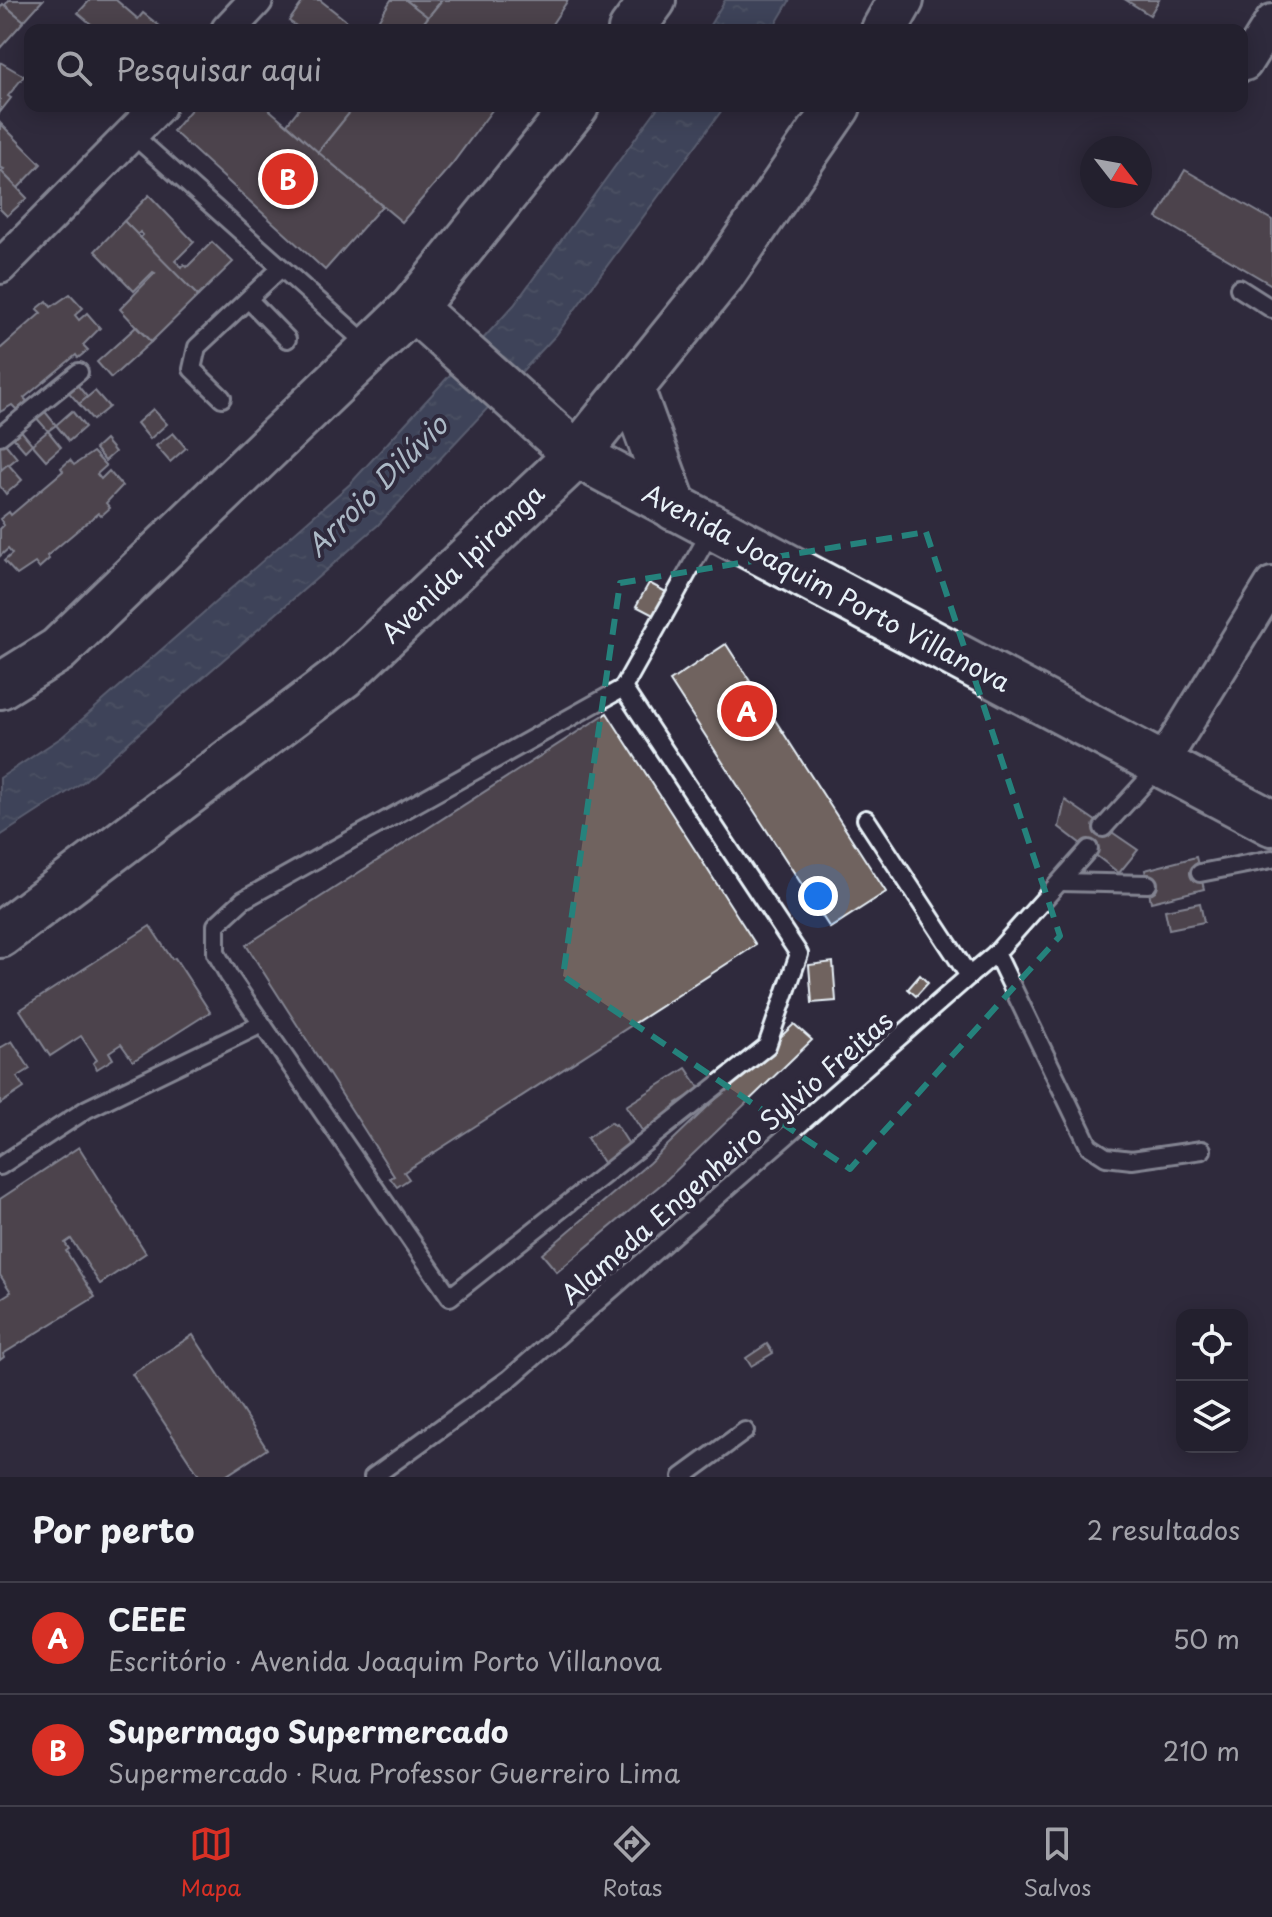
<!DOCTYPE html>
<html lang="pt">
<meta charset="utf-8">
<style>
:root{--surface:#23202e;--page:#2f2d3a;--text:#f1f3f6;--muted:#a3a3aa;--line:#403e4a;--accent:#d93025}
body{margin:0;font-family:"Playpen Sans",sans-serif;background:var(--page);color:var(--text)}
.controls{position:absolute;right:24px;bottom:24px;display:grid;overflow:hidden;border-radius:16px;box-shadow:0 4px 20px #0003}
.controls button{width:72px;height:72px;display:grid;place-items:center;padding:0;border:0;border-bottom:2px solid var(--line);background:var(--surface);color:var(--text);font:40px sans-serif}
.compass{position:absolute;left:1080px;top:136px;width:72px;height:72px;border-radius:50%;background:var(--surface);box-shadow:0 4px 20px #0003;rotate:121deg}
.you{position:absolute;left:818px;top:896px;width:28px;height:28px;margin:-20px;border:6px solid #fff;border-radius:50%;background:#1a73e8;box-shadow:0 0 0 12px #1a73e833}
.badge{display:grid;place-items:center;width:52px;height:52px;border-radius:50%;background:var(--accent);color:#fff;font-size:26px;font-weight:700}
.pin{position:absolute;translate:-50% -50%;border:4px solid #fff;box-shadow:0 2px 8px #0006}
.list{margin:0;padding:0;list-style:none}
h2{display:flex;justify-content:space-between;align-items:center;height:104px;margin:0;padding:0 32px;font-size:34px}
h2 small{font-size:26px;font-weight:400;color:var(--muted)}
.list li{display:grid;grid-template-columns:52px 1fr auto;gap:24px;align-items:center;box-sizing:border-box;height:112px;padding:0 32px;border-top:2px solid var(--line)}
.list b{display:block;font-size:30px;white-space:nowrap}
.list p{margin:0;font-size:26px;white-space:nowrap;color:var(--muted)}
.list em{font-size:26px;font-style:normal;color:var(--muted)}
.icon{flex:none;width:44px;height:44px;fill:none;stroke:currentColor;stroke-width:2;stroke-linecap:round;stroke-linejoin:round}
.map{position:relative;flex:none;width:1272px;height:1477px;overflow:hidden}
.search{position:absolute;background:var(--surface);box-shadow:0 4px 20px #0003;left:24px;right:24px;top:24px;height:88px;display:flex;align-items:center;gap:20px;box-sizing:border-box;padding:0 28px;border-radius:16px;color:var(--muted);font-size:30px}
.sheet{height:328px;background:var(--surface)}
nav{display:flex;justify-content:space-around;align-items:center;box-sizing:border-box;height:112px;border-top:2px solid var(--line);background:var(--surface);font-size:22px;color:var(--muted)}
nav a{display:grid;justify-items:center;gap:4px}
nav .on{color:var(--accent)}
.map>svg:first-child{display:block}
.water{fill:url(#water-ripples);stroke:#8d9cae;stroke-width:2}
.building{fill:#70635f;stroke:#e8f1f8;stroke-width:2}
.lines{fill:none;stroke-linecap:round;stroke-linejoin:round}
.lane-casing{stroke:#e8f1f8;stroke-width:22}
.street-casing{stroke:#e8f1f8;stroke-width:38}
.secondary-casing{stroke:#e8f1f8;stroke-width:50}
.lane{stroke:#2f2a3d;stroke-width:16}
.street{stroke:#2f2a3d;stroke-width:32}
.secondary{stroke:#2f2a3d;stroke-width:44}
.marked{fill:none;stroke:#25827c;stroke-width:6;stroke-dasharray:16 10;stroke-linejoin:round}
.labels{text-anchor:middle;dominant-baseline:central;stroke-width:8;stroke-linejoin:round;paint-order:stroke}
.street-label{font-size:26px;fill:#e8f1f8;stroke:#2f2a3d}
.water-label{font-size:28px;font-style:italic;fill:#acb9c6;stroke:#2f2a3d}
</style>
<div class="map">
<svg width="1272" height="1477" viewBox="0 0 1272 1477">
<defs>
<pattern id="water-ripples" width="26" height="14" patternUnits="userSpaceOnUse" patternTransform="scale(2)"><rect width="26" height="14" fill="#51647c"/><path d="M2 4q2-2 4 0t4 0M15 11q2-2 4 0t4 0" fill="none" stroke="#6a7b8f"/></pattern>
</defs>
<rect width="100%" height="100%" fill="#2f2a3d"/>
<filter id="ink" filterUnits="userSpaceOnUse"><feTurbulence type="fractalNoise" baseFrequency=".0125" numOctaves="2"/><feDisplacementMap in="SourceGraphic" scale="16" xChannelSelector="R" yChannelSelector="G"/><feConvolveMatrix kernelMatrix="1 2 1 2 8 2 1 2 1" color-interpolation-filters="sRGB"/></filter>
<g filter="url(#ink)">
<g class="water">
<path d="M725 0H790L772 30H707Z"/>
<path d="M659 106H725L556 335 378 525 83 782 0 836V778L62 737 350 484 514 305Z"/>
</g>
<g class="building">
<path d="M9 0H43L24 21 5 5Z"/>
<path d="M90 0H116L138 19 143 13 161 27 158 30H98L78 13Z"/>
<path d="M304 0H320L358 30H302L289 21Z"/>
<path d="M391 0H406L428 17 418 30H377L374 27Z"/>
<path d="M406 0H442L428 17Z"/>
<path d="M442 0H568L548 30H418Z"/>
<path d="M1126 0H1159L1150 15Z"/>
<path d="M3 4 24 21 0 48V8Z"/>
<path d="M0 62 24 76 8 96 11 98 0 112Z"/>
<path d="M194 106H265L382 206 325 270 173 131Z"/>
<path d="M301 106H355L318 152 287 124Z"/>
<path d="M355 106H495L452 164 402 222 318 152Z"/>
<path d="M0 123 41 164 18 188 1 172 4 169 0 167Z"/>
<path d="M0 170 27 198 7 216 0 209Z"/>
<path d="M1185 170 1272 220V285L1157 218Z"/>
<path d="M149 195 194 242 175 261 182 267 184 264 187 267 212 242 233 262 198 296 140 238 143 235 140 232 137 235 124 221Z"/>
<path d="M124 221 198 296 151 342 120 309 155 273 153 272 134 291 95 251Z"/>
<path d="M70 294 83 308 75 315 79 320 87 313 100 328 83 345 88 350 78 358 76 355 24 398 27 401 17 410 12 405 0 412V349L41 313 37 309 47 301 51 307Z"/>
<path d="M136 327 151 342 111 378 97 362Z"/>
<path d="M74 381 88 398 79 404 65 388Z"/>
<path d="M95 391 109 407 93 420 79 404Z"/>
<path d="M42 408 56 425 48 431 34 415Z"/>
<path d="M153 409 167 424 150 439 137 423Z"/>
<path d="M72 411 85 427 69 441 56 425Z"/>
<path d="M19 428 32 444 25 451 11 435Z"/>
<path d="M48 431 61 447 46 460 32 444Z"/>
<path d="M173 433 186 448 170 462 156 446Z"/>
<path d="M105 440 115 452 105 461 95 449Z"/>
<path d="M3 441 17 458 1 471 0 444Z"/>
<path d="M93 452 106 466 97 474 101 479 109 471 122 486 106 503 110 508 101 516 98 513 47 556 49 559 39 568 35 563 17 575 4 561 12 554 8 549 0 556V529L4 525 0 519 9 512 11 515 63 471 61 468 70 460 74 465Z"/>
<path d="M8 464 22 480 6 494 0 486V471Z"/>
<path d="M649 583 668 593 655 616 636 606Z"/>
<path d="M726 644 886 892 830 928 670 681Z"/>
<path d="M607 713 756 945 404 1172 409 1179 397 1187 390 1178 394 1176 246 945Z"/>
<path d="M1065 800 1138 850 1119 873 1059 827Z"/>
<path d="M1196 857 1204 889 1151 902 1145 870Z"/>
<path d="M1200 903 1204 922 1169 929 1165 910Z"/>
<path d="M150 926 172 959 175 958 210 1012 133 1061 121 1044 109 1052 113 1059 97 1069 93 1063 97 1060 81 1036 50 1056 20 1010Z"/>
<path d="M833 962 836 1001 812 1003 809 965Z"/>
<path d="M920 975 928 983 916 996 908 989Z"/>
<path d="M794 1024 812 1040 665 1181 557 1272 542 1254 649 1163Z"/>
<path d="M12 1041 30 1069 17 1077 24 1088 0 1104V1048Z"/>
<path d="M686 1068 700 1089 677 1103 681 1108 643 1132 626 1106Z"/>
<path d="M611 1122 614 1125 616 1124 632 1149 606 1167 587 1138Z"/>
<path d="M79 1147 146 1253 100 1284 71 1239 65 1243 69 1249 66 1251 95 1297 3 1354 4 1357 0 1360V1299L11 1292 0 1275V1199Z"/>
<path d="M193 1335 267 1449 224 1477H200L132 1374Z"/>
<path d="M767 1344 773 1353 751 1366 746 1358Z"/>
</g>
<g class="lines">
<defs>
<g id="lane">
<path d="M133 135 370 347"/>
<path d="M1239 288 1272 309"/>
<path d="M249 300 287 339"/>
<path d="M222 398 192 369 197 347 281 268"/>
<path d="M0 436 79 372"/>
<path d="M623 688 799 954 767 1046 450 1297 229 976 216 953V925L243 900Z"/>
<path d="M623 688 712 529"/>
<path d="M866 819 969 976"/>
<path d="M1103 828 1159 767"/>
<path d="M1200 873 1272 859"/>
<path d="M1061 882 1148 884"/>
<path d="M996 953 1089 1146 1106 1157 1132 1160 1202 1150"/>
<path d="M0 1166 87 1109 262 1024"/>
<path d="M373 1477 509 1379 969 976 996 953 1089 849"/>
<path d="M682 1477 745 1431"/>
</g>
<g id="street">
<path d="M228 30 256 0"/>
<path d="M1245 64 1272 21"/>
<path d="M0 267 159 106"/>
<path d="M1162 763 1272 584"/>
</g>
<g id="secondary">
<path d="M631 30 653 0"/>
<path d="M884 30 901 0"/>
<path d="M413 308 577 455 1272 823"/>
<path d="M631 388 675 508"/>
<path d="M0 686 58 650 413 308 576 106"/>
<path d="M0 935 343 676 577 455 722 275 838 106"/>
</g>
</defs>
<use href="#lane" class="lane-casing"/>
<use href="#street" class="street-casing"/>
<use href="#secondary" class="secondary-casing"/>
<use href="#lane" class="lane"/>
<use href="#street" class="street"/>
<use href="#secondary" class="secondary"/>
</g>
</g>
<path d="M0 0H1272V1477H0ZM926 532 1060 936 850 1169 563 976 620 583Z" fill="#2f2a3d" fill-opacity=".55" fill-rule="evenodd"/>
<path class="marked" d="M926 532 1060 936 850 1169 563 976 620 583Z"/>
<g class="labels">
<g class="street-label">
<text transform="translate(462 563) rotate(-44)">Avenida Ipiranga</text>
<text transform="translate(827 587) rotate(28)">Avenida Joaquim Porto Villanova</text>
<text transform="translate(726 1157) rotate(-41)">Alameda Engenheiro Sylvio Freitas</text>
</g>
<g class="water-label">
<text transform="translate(376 485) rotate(-45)">Arroio Dilúvio</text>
</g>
</g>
</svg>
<div class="controls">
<button><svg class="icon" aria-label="locate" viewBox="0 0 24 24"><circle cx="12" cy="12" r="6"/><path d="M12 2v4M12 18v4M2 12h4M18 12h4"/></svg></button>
<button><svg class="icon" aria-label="layers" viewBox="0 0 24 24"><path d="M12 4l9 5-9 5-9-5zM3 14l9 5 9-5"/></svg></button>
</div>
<svg class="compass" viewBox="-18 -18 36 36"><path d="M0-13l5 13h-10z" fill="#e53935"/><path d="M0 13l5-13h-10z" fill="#a3a3aa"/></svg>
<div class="you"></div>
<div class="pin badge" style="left:747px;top:711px">A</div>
<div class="pin badge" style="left:288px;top:179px">B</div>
<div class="search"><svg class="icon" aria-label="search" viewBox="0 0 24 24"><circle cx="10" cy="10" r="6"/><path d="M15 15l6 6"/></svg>Pesquisar aqui</div>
</div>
<section class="sheet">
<h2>Por perto<small>2 resultados</small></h2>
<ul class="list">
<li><span class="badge">A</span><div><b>CEEE</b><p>Escritório · Avenida Joaquim Porto Villanova</p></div><em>50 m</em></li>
<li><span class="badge">B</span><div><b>Supermago Supermercado</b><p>Supermercado · Rua Professor Guerreiro Lima</p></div><em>210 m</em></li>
</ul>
</section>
<nav>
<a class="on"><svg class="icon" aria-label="map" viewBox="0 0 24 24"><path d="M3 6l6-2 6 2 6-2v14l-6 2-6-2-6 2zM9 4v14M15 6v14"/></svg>Mapa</a>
<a><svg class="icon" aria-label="directions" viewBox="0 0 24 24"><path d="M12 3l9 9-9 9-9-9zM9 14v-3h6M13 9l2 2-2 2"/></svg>Rotas</a>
<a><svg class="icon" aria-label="saved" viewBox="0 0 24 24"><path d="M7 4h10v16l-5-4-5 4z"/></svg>Salvos</a>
</nav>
